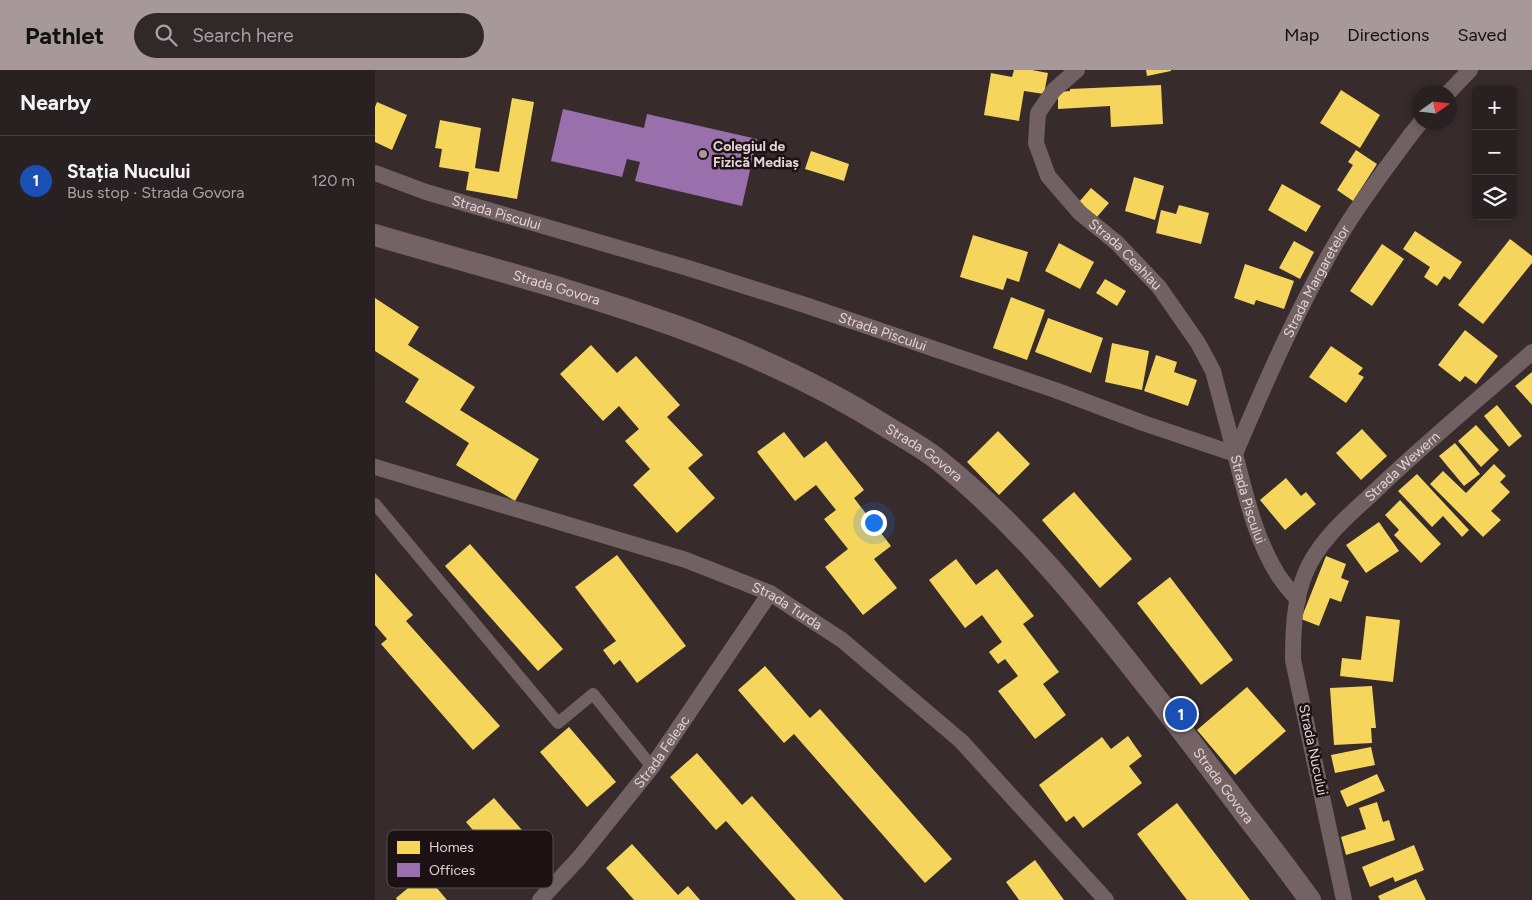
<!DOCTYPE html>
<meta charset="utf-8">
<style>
:root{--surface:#292021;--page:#31282a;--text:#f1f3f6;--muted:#a5a3a5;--line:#453e3f;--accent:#a79899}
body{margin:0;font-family:Figtree,sans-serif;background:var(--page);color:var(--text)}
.controls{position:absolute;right:15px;top:15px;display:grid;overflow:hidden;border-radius:8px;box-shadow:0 2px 8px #0003}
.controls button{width:45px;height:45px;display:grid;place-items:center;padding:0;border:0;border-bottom:1px solid var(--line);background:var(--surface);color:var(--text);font:25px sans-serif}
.compass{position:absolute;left:1037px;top:15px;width:45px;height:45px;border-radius:50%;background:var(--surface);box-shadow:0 2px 8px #0003;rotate:76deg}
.you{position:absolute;left:498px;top:452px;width:18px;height:18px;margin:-12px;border:4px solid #fff;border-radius:50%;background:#1a73e8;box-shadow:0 0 0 8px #1a73e833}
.badge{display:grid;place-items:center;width:32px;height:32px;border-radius:50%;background:var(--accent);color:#fff;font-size:16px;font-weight:700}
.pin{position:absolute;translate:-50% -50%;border:2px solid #fff;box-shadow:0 1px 5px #0006}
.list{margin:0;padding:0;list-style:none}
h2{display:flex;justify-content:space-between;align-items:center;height:65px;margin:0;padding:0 20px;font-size:21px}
h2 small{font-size:16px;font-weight:400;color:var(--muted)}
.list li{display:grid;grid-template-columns:32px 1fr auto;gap:15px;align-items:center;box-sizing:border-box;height:90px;padding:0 20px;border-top:1px solid var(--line)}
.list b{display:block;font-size:19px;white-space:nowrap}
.list p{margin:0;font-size:16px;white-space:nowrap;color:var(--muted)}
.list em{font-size:16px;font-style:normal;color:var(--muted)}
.icon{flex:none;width:28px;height:28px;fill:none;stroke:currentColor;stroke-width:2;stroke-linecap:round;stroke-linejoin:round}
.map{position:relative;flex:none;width:1157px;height:830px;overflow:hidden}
header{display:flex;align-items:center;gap:30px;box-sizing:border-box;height:70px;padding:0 25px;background:var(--accent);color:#111}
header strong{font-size:24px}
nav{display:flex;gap:28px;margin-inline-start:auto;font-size:18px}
.search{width:350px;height:45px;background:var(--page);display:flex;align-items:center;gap:12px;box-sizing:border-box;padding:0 18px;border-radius:28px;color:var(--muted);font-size:19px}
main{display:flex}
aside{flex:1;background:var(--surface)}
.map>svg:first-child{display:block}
.homes{fill:#f6d55c}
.offices{fill:#9970ab}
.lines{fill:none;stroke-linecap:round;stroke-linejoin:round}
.pedestrian{stroke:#716162;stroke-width:12}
.minor{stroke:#716162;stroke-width:16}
.secondary{stroke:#746264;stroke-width:22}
.poi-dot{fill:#a79899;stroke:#1c1213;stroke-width:2}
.labels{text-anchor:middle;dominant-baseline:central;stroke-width:5;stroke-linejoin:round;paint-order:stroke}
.poi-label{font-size:14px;font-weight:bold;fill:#e3d3d4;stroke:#1c1213;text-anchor:start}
.street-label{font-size:14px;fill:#e3d3d4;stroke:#1c1213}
.key{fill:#1c1213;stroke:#584c4d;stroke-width:1}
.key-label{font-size:14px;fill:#e3d3d4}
</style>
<header>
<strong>Pathlet</strong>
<div class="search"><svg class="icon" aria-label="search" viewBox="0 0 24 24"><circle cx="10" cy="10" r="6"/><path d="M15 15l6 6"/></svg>Search here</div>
<nav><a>Map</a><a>Directions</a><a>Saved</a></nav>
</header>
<main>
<aside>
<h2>Nearby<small></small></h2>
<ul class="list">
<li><span class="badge" style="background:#1a4fb4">1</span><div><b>Stația Nucului</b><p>Bus stop · Strada Govora</p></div><em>120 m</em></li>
</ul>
</aside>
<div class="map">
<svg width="1157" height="830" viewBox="0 0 1157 830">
<rect width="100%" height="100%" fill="#372b2c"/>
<g class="homes">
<path d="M639 0H657L673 3 669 24 649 21 644 51 609 45 616 3 637 7Z"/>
<path d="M771 0H796V1L772 6Z"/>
<path d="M786 15 788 54 736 57 735 36 683 39V22L695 21V19Z"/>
<path d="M966 20 1005 45 985 78 945 53Z"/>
<path d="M137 28 159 32 142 129 91 120 94 102 64 97 67 79 60 78 65 50 106 58 100 98 124 102Z"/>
<path d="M2 32 32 45 17 80 0 72V37Z"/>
<path d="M981 80 1002 94 978 131 962 120 978 95 973 92Z"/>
<path d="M436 81 474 94 469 111 430 99Z"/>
<path d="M759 107 789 116 780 150 750 141Z"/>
<path d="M907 114 946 136 931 162 893 140Z"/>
<path d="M716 118 734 133 722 147 704 132Z"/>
<path d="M804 135 834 143 826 174 781 163 786 140 801 144Z"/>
<path d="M1040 161 1087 192 1075 210 1069 206 1062 216 1049 207 1055 197 1028 179Z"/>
<path d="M598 165 653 182 644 212 632 208 628 220 585 207Z"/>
<path d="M1135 169 1157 186V193L1108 254 1083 235Z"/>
<path d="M919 171 939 182 925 209 904 198Z"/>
<path d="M684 173 719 192 705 219 670 201Z"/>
<path d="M1007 174 1029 189 997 236 975 221Z"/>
<path d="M870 194 919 211 909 239 881 230 879 235 859 228Z"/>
<path d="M730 209 751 221 742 236 721 223Z"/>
<path d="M636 227 670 240 652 290 618 278Z"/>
<path d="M0 228 44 257 33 275 100 317 85 340 164 389 140 431 81 395 94 373 30 332 44 309 0 281Z"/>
<path d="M673 248 728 268 716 303 660 282Z"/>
<path d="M1090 260 1123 286 1101 314 1090 306 1085 312 1063 295Z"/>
<path d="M737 273 774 281 767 320 730 312Z"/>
<path d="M216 275 242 303 261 286 305 335 292 347 328 385 313 398 340 428 302 463 258 415 275 399 250 371 264 359 244 336 228 351 185 304Z"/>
<path d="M956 276 988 298 983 304 989 307 971 333 934 307Z"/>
<path d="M781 285 802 292 799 302 822 310 813 336 769 321Z"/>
<path d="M1157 302V335L1140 316Z"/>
<path d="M1122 335 1147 366 1134 377 1109 346Z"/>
<path d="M1101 355 1124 380 1106 397 1083 371Z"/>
<path d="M987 359 1012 386 986 410 961 383Z"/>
<path d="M623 361 655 394 624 425 592 392Z"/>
<path d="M409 362 429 388 451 371 489 420 479 428 516 476 499 489 522 518 488 545 450 497 473 479 449 449 461 440 441 415 420 431 382 382Z"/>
<path d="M1080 373 1105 404 1089 416 1064 386Z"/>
<path d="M1119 394 1131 406 1125 412 1135 422 1116 441 1126 450 1108 467 1055 414 1068 401 1091 423Z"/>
<path d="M1042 404 1094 460 1087 467 1068 446 1057 457 1023 421Z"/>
<path d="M911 408 926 426 931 422 941 434 910 460 885 430Z"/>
<path d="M699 422 757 489 725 518 667 450Z"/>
<path d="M1025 430 1066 474 1046 493 1019 465 1024 460 1010 445Z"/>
<path d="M1004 452 1024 481 991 503 971 475Z"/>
<path d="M95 474 188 579 163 601 70 496Z"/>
<path d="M242 485 311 576 262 613 245 590 239 595 228 580 241 571 200 517Z"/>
<path d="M951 486 971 494 966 508 974 511 966 532 955 528 944 556 926 549Z"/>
<path d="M581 489 601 515 622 499 659 546 648 554 684 602 668 614 691 645 660 669 623 621 643 606 630 589 623 594 614 582 627 572 607 545 590 558 554 510Z"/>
<path d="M0 503 38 545 31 551 125 656 98 680 6 574 12 569 0 555Z"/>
<path d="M795 507 858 590 826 615 762 533Z"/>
<path d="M991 546 1025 550 1018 612 965 606 967 588 986 590Z"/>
<path d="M390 596 435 648 445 639 577 789 550 813 419 664 409 673 363 620Z"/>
<path d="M997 616 1001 658H996L997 673 959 675 955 618Z"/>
<path d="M872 617 911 661 860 705 822 660Z"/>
<path d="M194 657 241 712 212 737 165 682Z"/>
<path d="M753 666 767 686 754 696 767 713 708 758 699 746 691 752 664 715 727 667 736 679Z"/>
<path d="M996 677 1000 695 960 703 956 685Z"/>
<path d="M322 683 367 735 377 726 469 830H421L351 751 341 760 295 707Z"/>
<path d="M1002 704 1010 721 972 737 965 721Z"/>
<path d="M119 728 166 782 138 807 91 752Z"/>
<path d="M1002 732 1008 752 1014 750 1020 770 971 785 966 767 991 759 984 738Z"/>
<path d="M802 733 875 830H812L762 764Z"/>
<path d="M257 774 303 825 313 816 325 830H259L231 798Z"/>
<path d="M1039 775 1049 800 1020 812 1018 807 995 817 987 797Z"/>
<path d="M660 790 689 830H644L631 812Z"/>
<path d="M50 804 72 830H22L21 828Z"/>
<path d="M1041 809 1051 830H1005L1003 826Z"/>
</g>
<path class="offices" d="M188 39 269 58 272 44 382 69 367 136 260 111 265 92 252 89 247 107 176 91Z"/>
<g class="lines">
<path class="pedestrian" d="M0 434 183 653 218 624 277 697"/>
<g class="minor">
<path id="s1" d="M702 0 679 20 663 43 661 73 673 106 705 143 742 173 784 217 823 273 838 301 860 384"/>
<path d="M1074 22 1095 0"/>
<path id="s2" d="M0 103 51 122 313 198 433 236 680 320 768 353 860 384C871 426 880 468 903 505 909 514 916 522 923 530"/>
<path id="s3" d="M860 384C893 306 927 228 971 156 991 124 1015 93 1037 63L1046 52"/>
<path id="s4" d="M0 397 311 490 395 523 467 570 586 671 731 830"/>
<path id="s5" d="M165 830 204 788 277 697 395 523"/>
<path id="s6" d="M969 830 918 590C918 561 919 531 930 504 943 471 973 446 998 423 1049 374 1104 329 1157 282"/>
</g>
<path class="secondary" id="s7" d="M0 165C174 216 357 258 512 357 528 367 547 377 562 389 645 455 711 538 776 621 808 661 839 703 870 744 892 772 914 801 935 830"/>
</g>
<circle class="poi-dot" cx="328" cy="84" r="5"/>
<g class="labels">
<g class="poi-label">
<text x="338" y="76">Colegiul de<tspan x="338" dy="16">Fizică Mediaș</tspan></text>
</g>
<g class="street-label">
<text stroke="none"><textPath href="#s2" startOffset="128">Strada Piscului</textPath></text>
<text stroke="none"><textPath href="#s1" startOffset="234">Strada Ceahlau</textPath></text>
<text stroke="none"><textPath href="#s3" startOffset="191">Strada Margaretelor</textPath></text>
<text stroke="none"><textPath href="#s7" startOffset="189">Strada Govora</textPath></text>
<text stroke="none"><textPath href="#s2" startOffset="532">Strada Piscului</textPath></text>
<text stroke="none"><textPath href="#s7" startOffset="594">Strada Govora</textPath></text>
<text stroke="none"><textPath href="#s6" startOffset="479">Strada Wewern</textPath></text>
<text stroke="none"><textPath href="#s2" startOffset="952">Strada Piscului</textPath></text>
<text stroke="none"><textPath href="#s4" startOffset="436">Strada Turda</textPath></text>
<text transform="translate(938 680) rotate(78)">Strada Nucului</text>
<text stroke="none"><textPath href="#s5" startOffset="192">Strada Feleac</textPath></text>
<text stroke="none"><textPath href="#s7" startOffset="1044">Strada Govora</textPath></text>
</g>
</g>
<rect x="12" y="760" width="166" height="58" rx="8" class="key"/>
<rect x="22" y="771" width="23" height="13" fill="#f6d55c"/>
<rect x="22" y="793" width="23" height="14" fill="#9970ab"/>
<g class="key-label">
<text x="54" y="782">Homes</text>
<text x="54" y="805">Offices</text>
</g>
</svg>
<div class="controls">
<button>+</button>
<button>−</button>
<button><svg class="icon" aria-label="layers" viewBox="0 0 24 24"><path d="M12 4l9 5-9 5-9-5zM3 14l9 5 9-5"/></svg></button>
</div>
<svg class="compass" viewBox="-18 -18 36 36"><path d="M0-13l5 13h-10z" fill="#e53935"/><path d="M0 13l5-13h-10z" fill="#a5a3a5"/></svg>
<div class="you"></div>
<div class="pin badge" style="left:806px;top:644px;background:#1a4fb4">1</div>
</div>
</main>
